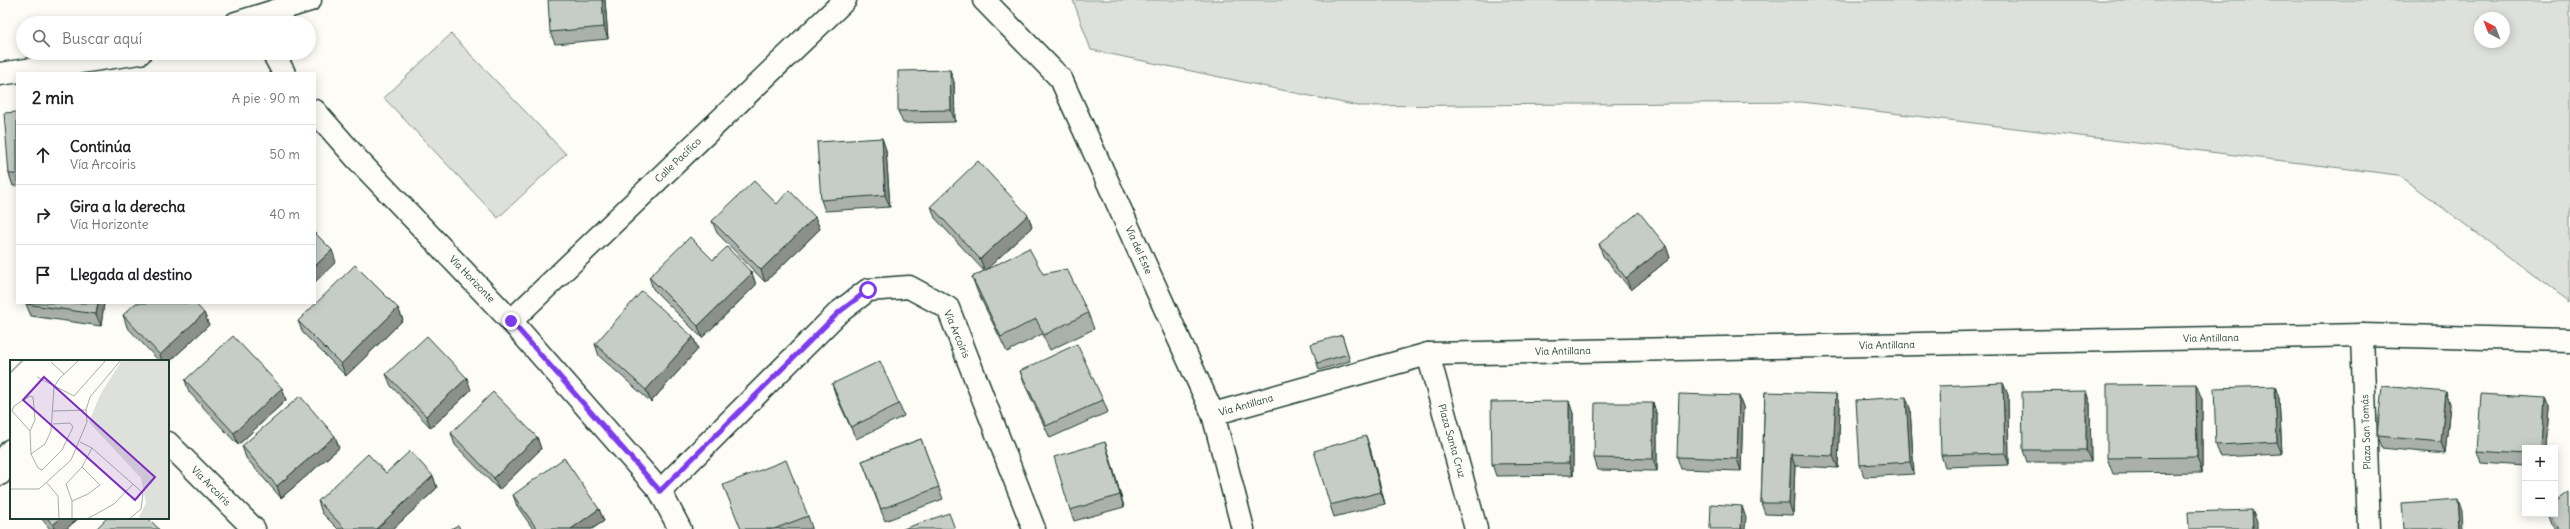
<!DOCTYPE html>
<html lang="es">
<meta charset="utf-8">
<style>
:root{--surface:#fff;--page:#f2f2f2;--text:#202124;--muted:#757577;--line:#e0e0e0}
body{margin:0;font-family:Delius,sans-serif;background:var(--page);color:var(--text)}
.controls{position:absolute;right:12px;bottom:12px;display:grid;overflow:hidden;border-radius:0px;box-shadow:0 2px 10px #0003}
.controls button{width:36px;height:36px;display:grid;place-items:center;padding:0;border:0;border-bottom:1px solid var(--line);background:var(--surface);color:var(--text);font:20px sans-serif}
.compass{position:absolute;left:2474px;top:12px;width:36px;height:36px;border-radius:50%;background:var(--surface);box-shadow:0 2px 10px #0003;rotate:318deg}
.stop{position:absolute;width:12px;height:12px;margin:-9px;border:3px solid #7c3aed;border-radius:50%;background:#fff}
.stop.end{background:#7c3aed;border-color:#fff;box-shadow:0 1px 4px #0008}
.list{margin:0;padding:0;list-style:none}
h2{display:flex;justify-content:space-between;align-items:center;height:52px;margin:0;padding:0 16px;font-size:17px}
h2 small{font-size:13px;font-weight:400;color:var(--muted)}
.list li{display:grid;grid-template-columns:26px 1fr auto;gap:12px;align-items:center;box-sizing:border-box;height:60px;padding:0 16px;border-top:1px solid var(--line)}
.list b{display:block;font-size:15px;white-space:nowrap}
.list p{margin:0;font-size:13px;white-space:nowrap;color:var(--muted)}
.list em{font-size:13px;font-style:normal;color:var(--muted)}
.icon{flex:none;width:22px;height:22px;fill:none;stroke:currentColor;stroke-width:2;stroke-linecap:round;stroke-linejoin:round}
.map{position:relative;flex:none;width:2570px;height:529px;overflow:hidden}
.search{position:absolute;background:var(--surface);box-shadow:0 2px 10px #0003;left:16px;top:16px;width:300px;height:44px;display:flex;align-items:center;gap:10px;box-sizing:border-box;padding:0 14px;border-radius:22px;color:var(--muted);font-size:15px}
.panel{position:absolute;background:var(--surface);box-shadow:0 2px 10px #0003;left:16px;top:72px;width:300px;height:232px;border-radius:0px}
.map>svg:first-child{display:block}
.green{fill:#dde0db;stroke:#7e8e88;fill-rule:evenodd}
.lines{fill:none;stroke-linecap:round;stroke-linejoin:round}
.street-casing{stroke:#1f3d34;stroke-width:25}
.street{stroke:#fdfcf7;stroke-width:22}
.wall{fill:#aab0ab;stroke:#1f3d34}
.shaded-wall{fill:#8b908b;stroke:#1f3d34}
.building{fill:#c6cdc7;stroke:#1f3d34}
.route{stroke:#7c3aed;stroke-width:5}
.labels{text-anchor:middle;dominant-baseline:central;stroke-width:4;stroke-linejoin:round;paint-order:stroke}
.street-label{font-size:10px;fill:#1f3d34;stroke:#fdfcf7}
.inset-river{fill:none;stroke:#aeb8b1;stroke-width:2}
.inset-road{fill:none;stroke:#a4b0a9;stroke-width:1}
.view{fill:#7b2cbf;fill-opacity:0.15;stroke:#7b2cbf;stroke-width:2}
.inset-edge{fill:none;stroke:#1f3d34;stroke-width:2}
</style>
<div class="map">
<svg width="2570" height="529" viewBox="0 0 2570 529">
<rect width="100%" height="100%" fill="#fdfcf7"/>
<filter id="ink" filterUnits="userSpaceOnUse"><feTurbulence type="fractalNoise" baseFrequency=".025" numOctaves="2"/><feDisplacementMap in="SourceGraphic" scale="8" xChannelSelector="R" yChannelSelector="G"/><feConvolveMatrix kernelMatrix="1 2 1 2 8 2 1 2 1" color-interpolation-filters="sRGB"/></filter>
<g filter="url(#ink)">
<g class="green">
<path d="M1073 0H2570V302L2398 175 1802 102 1358 106 1091 50ZM2480 18H2504V42H2480Z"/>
<path d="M451 34 566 154 498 218 384 98Z"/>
</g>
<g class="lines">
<defs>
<g id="street">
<path d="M984 0 1061 79 1213 414 1243 529"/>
<path d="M236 23 310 0"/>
<path d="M273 53 284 73"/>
<path d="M0 74 140 53"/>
<path d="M315 111 357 159 511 321 660 491 680 529"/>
<path d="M511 321 845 0"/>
<path d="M2362 335 2369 529"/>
<path d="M1428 354 1476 529"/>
<path d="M1213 414 1428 354 2362 335 2570 340"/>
<path d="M168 443 254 529"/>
<path d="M0 474 2 462 11 450"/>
<path d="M660 491 838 313 868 290 909 287 948 308 1034 529"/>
</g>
</defs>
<use href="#street" class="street-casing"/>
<use href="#street" class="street"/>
</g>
<g class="wall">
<path d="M605 0 608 39 555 44 550 32Z"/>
<path d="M950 70 954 82 955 122 903 123 898 111Z"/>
<path d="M17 112V186H13L9 174Z"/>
<path d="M882 138 886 150 890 207 825 211 821 200Z"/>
<path d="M777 204 815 217 820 229 765 282 717 233 712 221Z"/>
<path d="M931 206 1028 215 1032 227 985 270 1043 274 1088 313 1094 329 1050 350 1042 334 1007 352 978 293 972 277 984 271 935 218Z"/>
<path d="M1599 244 1666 246 1670 258 1631 290 1603 256Z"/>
<path d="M752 273 756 285 702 338 653 289 649 277Z"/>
<path d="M104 303 101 326 31 316 26 304Z"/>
<path d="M398 308 403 320 346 376 303 333 298 321Z"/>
<path d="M204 313 209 325 168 363V361H159L127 327 123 315Z"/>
<path d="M1342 335 1350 361 1319 370 1317 363Z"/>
<path d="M693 337 698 349 651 402 599 356 595 344Z"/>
<path d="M1020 371 1103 400 1108 412 1050 438 1024 383Z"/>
<path d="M386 374 471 390 431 428 391 386Z"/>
<path d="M185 380 282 388 286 400 238 445 189 392Z"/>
<path d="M2003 383 2008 395 2009 465 1945 467 1941 455Z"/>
<path d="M832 384 899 404 904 416 856 439 836 396Z"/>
<path d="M1765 392 1840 406 1838 468 1795 466 1793 515 1765 514 1761 503Z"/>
<path d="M2446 392 2450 404 2445 454 2381 448 2377 436Z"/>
<path d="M1739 396 1743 407 1741 471 1681 469 1677 457Z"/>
<path d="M2279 398 2282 454 2220 457 2216 445Z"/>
<path d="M2545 398 2550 410 2547 448H2525V466L2481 463 2477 451Z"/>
<path d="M2202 399V473L2113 474 2107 458Z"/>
<path d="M2090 403 2091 462H2027L2023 450Z"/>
<path d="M1910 408 1914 474 1864 477 1860 465Z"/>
<path d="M1573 413V475L1496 476 1492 464Z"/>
<path d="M1657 415V471L1598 470 1594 458Z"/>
<path d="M451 433 537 437 541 449 499 490 455 445Z"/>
<path d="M921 439 943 499 885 521 862 461Z"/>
<path d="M242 446 339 448 281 498 246 458Z"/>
<path d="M1370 448 1385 504 1334 517 1330 505Z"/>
<path d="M1109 454 1124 507 1074 521 1070 510Z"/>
<path d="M386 473 433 476 437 488 393 529H338L322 513 318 501Z"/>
<path d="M513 495 599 509 604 521 592 529H533L517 506Z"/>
<path d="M2547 514H2555L2570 529H2555L2550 523Z"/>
<path d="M808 516 812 528 810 529H740Z"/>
<path d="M41 518H79L66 529H50Z"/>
</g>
<g class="shaded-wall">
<path d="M602 0H605L608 39 604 27Z"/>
<path d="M950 70 954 82 955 122 951 110Z"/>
<path d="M882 138 886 150 890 207 885 195Z"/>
<path d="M1028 215 1032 227 985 271 980 259Z"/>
<path d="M815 217 820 229 765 282 761 270Z"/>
<path d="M1666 246 1670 258 1631 290 1626 278Z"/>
<path d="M332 250 336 262 315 282V266Z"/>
<path d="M752 273 756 285 702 338 698 326Z"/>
<path d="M98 303H104L101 326 96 314Z"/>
<path d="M398 308 403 320 346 376 341 364Z"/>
<path d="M204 313 209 325 168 363V361H162L160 355Z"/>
<path d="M693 337 698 349 651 402 646 390Z"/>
<path d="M467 378 471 390 431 428 426 416Z"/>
<path d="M2003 383 2008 395 2009 465 2005 453Z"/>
<path d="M2196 384 2202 399V473L2197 457Z"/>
<path d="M2275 386 2279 398 2282 454 2277 442Z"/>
<path d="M282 388 286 400 238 445 234 433Z"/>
<path d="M2086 391 2090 403 2091 462 2086 450Z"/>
<path d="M2446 392 2450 404 2445 454 2441 442Z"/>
<path d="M1836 394 1840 406 1838 468 1833 456Z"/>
<path d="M1739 396 1743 407 1741 471 1737 459Z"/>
<path d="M1906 397 1910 408 1914 474 1910 462Z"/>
<path d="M2545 398 2550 410 2547 448H2542Z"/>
<path d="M1569 401 1573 413V475L1569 463Z"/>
<path d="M1653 403 1657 415V471L1653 459Z"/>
<path d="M335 436 339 448 281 498 277 486Z"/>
<path d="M1366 436 1370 448 1385 504 1381 492Z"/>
<path d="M537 437 541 449 499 490 494 478Z"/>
<path d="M1105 442 1109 454 1124 507 1120 495Z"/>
<path d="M1791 454 1795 466 1793 515 1789 503Z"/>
<path d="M433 476 437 488 393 529H376Z"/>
<path d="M2458 499 2462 511 2463 529H2460Z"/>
<path d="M1742 506 1746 518 1745 529H1741Z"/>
<path d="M599 509 604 521 592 529H571Z"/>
<path d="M2252 510 2257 522V529H2253Z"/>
<path d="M61 518H79L66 529H54L53 525Z"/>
</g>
<g class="building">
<path d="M548 0H602L604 27 550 32Z"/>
<path d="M950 70 951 110 898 111V71Z"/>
<path d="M17 112V174H9L4 113Z"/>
<path d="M882 138 885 195 821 200 817 142Z"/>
<path d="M978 161 1028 215 980 259 931 206Z"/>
<path d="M754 181 777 204 789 190 815 217 761 270 712 221Z"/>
<path d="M1639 212 1666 246 1626 278 1599 244Z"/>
<path d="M315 233 332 250 315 266Z"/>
<path d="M690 237 713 260 727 247 752 273 698 326 649 277Z"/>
<path d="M1029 248 1043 274 1067 269 1088 313 1044 335 1036 319 1001 337 972 277Z"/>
<path d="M355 265 398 308 341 364 298 321Z"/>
<path d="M642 291 693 337 646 390 595 344Z"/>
<path d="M27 303H98L96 314 26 304Z"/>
<path d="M136 303H195L204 313 160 355 123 315Z"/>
<path d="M1342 335 1348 354 1317 363 1311 344Z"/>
<path d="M233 336 282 388 234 433 185 380Z"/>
<path d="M427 336 467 378 426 416 386 374Z"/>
<path d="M1077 344 1103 400 1046 426 1020 371Z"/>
<path d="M880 361 899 404 851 427 832 384Z"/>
<path d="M2003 383 2005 453 1941 455 1939 386Z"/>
<path d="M2196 384 2197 457 2107 458V385Z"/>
<path d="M2275 386 2277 442 2216 445 2214 388Z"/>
<path d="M2382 386 2446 392 2441 442 2377 436Z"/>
<path d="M2086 391V450H2023L2022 392Z"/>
<path d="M493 392 537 437 494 478 451 433Z"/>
<path d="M1765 392 1836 394 1833 456 1791 454 1789 503H1761Z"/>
<path d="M1679 394 1739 396 1737 459 1677 457Z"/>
<path d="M2481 394 2545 398 2542 448H2525V454L2477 451Z"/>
<path d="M300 396 335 436 277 486 242 446Z"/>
<path d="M1906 397 1910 462 1860 465 1856 400Z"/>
<path d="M1569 401V463L1492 464 1491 402Z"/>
<path d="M1595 403H1653V459L1594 458Z"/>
<path d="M1366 436 1381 492 1330 505 1314 451Z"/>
<path d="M921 439 939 487 881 509 862 461Z"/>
<path d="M1105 442 1120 495 1070 510 1054 457Z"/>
<path d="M410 451 433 476 376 529H345L318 501 368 454 386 473Z"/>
<path d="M564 458 599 509 571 529H537L513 495Z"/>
<path d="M786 460 808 516 774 529H741L723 485Z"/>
<path d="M2570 492V529H2559L2548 514H2555V503Z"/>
<path d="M2458 499 2460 529H2404L2402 503Z"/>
<path d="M1711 504 1742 506 1741 529H1710Z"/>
<path d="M2252 510 2253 529H2189L2188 512Z"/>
<path d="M949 513 955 529H903Z"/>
<path d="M47 518H61L53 525Z"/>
<path d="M107 518H148L159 529H96Z"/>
<path d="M458 525 460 529H451Z"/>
</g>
</g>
<g class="lines" filter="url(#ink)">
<path class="route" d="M511 321 660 491 838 313 868 290"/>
</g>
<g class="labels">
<g class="street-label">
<text transform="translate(678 160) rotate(-44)">Calle Pacífico</text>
<text transform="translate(1139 250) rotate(66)">Vía del Este</text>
<text transform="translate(472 279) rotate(46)">Vía Horizonte</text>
<text transform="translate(957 334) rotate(67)">Vía Arcoíris</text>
<text transform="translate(2211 338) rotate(-1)">Vía Antillana</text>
<text transform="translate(1887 345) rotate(-1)">Vía Antillana</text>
<text transform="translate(1563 351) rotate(-1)">Vía Antillana</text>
<text transform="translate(1246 405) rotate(-16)">Vía Antillana</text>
<text transform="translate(2366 432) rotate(-92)">Plaza San Tomás</text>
<text transform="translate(1452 441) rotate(74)">Plaza Santa Cruz</text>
<text transform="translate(211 486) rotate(45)">Vía Arcoíris</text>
</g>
</g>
<g transform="translate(10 360)">
<rect width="159" height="159" fill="#fdfcf7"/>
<path d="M112 0H159V159H128L136 143 131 118 79 62 90 35Z" fill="#dde0db"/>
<path class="inset-river" d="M0 13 13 0"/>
<path class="inset-road" d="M41 2 54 14M27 17 64 36 96 0M43 51 76 50M20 71 25 60 23 37 20 36 4 46 2 51 20 71 21 94 28 108 32 110 52 90 63 67 60 63 43 64M70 82 82 88 133 133 131 149 119 159M21 94 35 84 41 71 44 27 49 19 69 0M37 123 48 136 49 159M0 129H29L61 100 77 62 76 50 80 37 111 0M62 141 78 134 90 125 72 107M62 159V141L56 124 72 107 82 88M77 159 104 144 123 124"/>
<path class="view" d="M34 17 145 117 125 140 13 40Z"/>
<rect width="159" height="159" class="inset-edge"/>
</g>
</svg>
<div class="controls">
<button>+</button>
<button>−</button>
</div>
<svg class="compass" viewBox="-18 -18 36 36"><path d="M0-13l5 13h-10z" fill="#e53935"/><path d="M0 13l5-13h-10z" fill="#757577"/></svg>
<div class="stop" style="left:868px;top:290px"></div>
<div class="stop end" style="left:511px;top:321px"></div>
<div class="search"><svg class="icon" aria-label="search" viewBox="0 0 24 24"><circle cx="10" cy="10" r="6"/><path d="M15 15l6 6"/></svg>Buscar aquí</div>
<section class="panel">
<h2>2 min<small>A pie · 90 m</small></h2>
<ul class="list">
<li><svg class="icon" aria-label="ahead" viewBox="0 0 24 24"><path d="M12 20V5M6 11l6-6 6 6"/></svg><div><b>Continúa</b><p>Vía Arcoíris</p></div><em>50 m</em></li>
<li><svg class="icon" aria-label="right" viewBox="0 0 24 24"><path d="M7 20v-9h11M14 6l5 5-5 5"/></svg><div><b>Gira a la derecha</b><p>Vía Horizonte</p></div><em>40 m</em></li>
<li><svg class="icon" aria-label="arrive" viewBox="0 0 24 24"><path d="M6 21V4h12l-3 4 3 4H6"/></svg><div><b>Llegada al destino</b></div></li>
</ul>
</section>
</div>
